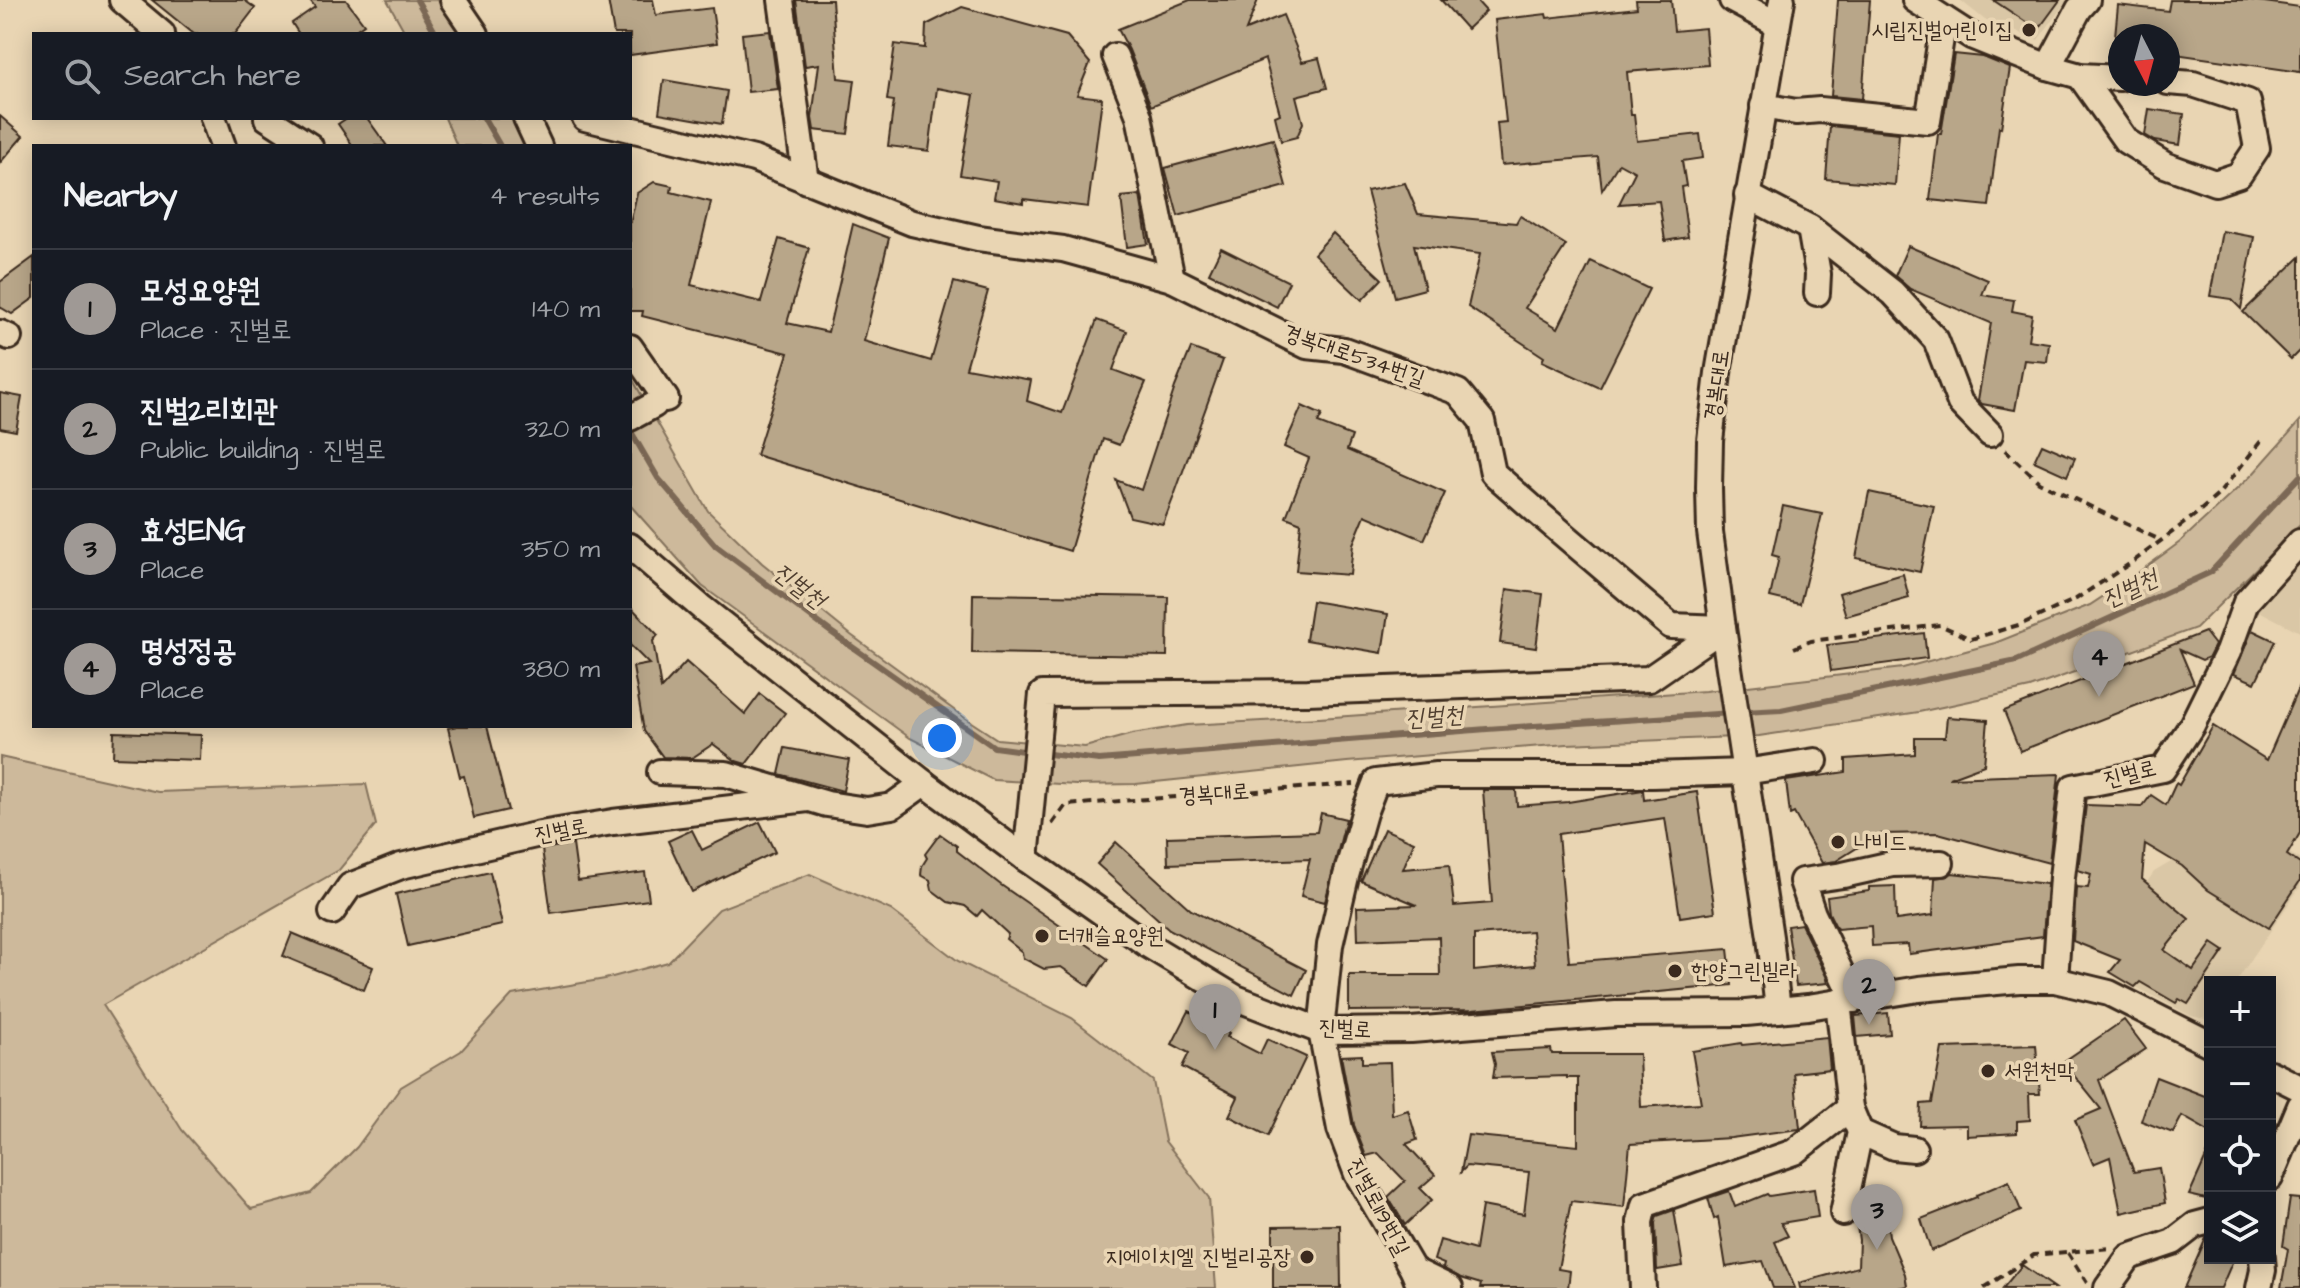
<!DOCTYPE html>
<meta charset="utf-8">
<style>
:root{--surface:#171b24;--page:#242831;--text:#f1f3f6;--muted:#9ea1a6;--line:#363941;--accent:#9f9995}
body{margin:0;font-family:"Architects Daughter","Poor Story",sans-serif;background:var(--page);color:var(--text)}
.controls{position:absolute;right:24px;bottom:24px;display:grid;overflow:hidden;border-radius:0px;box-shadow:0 4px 20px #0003}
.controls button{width:72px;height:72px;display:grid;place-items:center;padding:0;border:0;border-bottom:2px solid var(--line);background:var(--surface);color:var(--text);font:40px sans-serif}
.compass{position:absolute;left:2108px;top:24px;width:72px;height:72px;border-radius:50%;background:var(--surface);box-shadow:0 4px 20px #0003;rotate:174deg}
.you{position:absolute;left:942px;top:738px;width:28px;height:28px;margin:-20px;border:6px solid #fff;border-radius:50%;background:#1a73e8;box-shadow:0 0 0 12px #1a73e833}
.badge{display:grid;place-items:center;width:52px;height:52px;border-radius:50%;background:var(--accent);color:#111;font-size:26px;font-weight:700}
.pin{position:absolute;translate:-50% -66px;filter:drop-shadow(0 2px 4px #0008)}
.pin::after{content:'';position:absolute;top:42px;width:28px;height:24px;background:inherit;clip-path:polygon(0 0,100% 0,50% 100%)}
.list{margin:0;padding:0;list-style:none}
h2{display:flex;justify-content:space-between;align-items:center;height:104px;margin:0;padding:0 32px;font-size:34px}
h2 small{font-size:26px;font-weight:400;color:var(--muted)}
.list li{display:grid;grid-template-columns:52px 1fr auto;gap:24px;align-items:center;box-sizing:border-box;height:120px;padding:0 32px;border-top:2px solid var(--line)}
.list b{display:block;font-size:30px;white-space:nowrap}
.list p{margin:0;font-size:26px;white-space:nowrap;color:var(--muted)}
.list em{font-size:26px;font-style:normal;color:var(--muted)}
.icon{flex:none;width:44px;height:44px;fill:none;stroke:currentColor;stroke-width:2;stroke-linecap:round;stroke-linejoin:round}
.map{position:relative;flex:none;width:2300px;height:1288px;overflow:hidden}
.search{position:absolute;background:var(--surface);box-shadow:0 4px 20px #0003;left:32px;top:32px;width:600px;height:88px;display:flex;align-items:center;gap:20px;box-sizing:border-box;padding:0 28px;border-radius:0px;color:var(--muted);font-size:30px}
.panel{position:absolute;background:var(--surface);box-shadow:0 4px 20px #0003;left:32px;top:144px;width:600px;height:584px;border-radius:0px}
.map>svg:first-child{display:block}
.built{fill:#dac7a6}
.green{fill:#cdb99b;stroke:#84725c;stroke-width:2}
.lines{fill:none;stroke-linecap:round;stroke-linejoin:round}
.stream{stroke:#7b6854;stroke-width:6}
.building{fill:#b8a689;stroke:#3b2a1e;stroke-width:2;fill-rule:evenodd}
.minor-casing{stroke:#3b2a1e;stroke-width:30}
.path{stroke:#3b2a1e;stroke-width:4;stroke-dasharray:8 6;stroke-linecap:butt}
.minor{stroke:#e9d5b3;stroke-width:24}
.poi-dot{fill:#3b2a1e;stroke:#e9d5b3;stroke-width:3}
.labels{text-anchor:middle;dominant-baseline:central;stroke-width:7;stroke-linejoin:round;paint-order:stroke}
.poi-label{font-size:22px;fill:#3b2a1e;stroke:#e9d5b3;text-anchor:start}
.street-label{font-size:22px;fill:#3b2a1e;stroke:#e9d5b3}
.water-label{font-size:24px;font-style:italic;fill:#503f30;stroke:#e9d5b3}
</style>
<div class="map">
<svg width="2300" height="1288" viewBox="0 0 2300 1288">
<rect width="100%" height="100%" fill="#e9d5b3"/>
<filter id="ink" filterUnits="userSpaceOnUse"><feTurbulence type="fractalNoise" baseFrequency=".0125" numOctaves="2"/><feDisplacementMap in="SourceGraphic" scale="16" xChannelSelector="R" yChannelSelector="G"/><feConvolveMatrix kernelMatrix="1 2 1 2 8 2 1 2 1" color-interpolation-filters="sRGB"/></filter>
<g filter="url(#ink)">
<g class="built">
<path d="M1960 0H2067L2038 40 1985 20Z"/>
<path d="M2300 565V632L2257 610Z"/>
<path d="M2219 813 2300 859V887L2236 982H2210V1020L2191 1016 2108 972 2143 932 2124 915 2154 872 2176 859Z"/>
</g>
<g class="green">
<path d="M387 0H438L461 34H406Z"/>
<path d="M445 118H516L530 146H457Z"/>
<path d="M630 375 708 511 762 563 851 635 965 718 997 739 1085 747 1132 734 1187 725 1319 718 1705 691 1903 668 1995 643 2090 605 2131 578 2180 542 2253 474 2300 421V525L2196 628 2030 688 1919 712 1759 736 1567 744 1347 762 1136 784 1076 785 993 780 910 738 702 586 630 505Z"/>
<path d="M0 757 158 792 366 784 376 825 339 870 103 1005 182 1130 251 1209 311 1193 357 1147 401 1087 461 1051 512 995 605 979 668 962 719 909 810 874 891 910 958 961 1072 1018 1153 1081 1165 1141 1209 1198 1216 1288H0Z"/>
</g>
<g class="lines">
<g class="stream">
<path d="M417 0 436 34"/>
<path d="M484 118 500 146"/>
<path d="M630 430 658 478 716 546 831 632 994 747 1030 752"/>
<path d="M1743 712 1781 710 2017 661 2211 572 2300 476"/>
<path d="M1041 753 1099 760 1487 729 1732 713"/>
</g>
</g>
<g class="building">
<path d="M152 0H244L255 8 235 34H194Z"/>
<path d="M310 0H346L364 24 350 34H299L292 23 315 7Z"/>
<path d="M608 0H653L656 15 712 8 717 43 630 55V34H614Z"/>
<path d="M796 0H832L838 78 855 80 848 134 814 130 812 118 819 64 805 66Z"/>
<path d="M1190 0H1258L1246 30 1283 15 1302 62 1319 58 1327 88 1296 96 1303 123 1297 137 1281 141 1275 116 1280 114 1265 59 1151 106 1129 50 1118 29Z"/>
<path d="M1441 0H1476L1486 11 1467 29Z"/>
<path d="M1636 0H1671L1674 31 1705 28 1708 65 1627 72 1631 115H1634L1637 141 1700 134 1703 158 1682 161 1686 186 1681 187 1688 237 1665 241 1659 201 1619 204 1635 172 1619 163 1602 190 1598 157 1501 165 1497 123 1506 122 1495 20 1546 14 1547 18 1637 8Z"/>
<path d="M1838 0H1870L1862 99 1831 96Z"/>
<path d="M1993 0H2060L2038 30Z"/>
<path d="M2170 0H2250L2300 7V72L2168 53V36H2115L2118 5 2168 11Z"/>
<path d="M962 7 1067 36 1090 63 1077 95 1102 98 1088 207 1023 199V203L994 198 997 181 960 175 974 95 937 88 929 151 888 146 894 101 887 100 895 44 925 48 926 25Z"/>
<path d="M770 31 778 89 748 92 742 34Z"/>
<path d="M1954 54 1983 57 2010 68 2001 128 1999 127 1989 206 1930 200 1938 134H1941Z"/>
<path d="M664 80 727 91 722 124 659 113Z"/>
<path d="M2149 109 2184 114 2180 145 2155 141 2145 135Z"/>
<path d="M0 116 23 136 0 163Z"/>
<path d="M347 118H367L387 146H353L338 124Z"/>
<path d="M1830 126 1899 133 1895 185 1826 179Z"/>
<path d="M1273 139 1286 186 1178 216 1165 168Z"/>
<path d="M654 182 672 186 671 192 711 202 691 285 761 302 779 239 809 248 787 323 828 332 853 224 889 238 864 341 931 361 954 282 988 291 966 368 1031 380 1027 401 1062 413 1097 320 1127 331 1113 370 1146 382 1119 445 1103 439 1070 551 756 455 788 353 642 316 643 311H630V224L637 193Z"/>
<path d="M1405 183 1418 214 1516 223 1520 216 1566 245 1525 308 1558 328 1591 261 1649 289 1600 388 1542 361 1544 357 1468 307 1480 254 1414 245 1425 289 1395 297 1367 191Z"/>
<path d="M1140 195 1148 244 1127 247 1121 197Z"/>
<path d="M2222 231 2254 237 2241 309 2231 299 2210 296Z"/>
<path d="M1333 233 1382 279 1362 300 1314 254Z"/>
<path d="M1908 246 1988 280 1982 295 2014 300 2012 311 2032 315 2028 340 2049 343 2047 362 2024 360 2015 410 1982 404 1978 400 1991 323 1910 289 1895 276Z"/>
<path d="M1221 248 1289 282 1277 307 1209 273Z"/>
<path d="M34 257V298L12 314 0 307V282Z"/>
<path d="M2300 257V350L2291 359 2243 312Z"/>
<path d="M1191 348 1223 360 1174 496 1163 524 1130 517 1116 480 1141 490 1175 387Z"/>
<path d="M0 393 22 397 16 431 0 428Z"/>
<path d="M1302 406 1322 415 1318 423 1352 436 1347 450 1445 493 1424 540 1365 515 1353 544 1350 575 1296 571 1301 523 1286 517 1309 458 1284 447Z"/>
<path d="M2042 444 2075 458 2067 476 2034 461Z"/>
<path d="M1869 492 1934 506 1920 572 1856 558Z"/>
<path d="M1783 506 1822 514 1800 604 1770 597 1779 557 1772 555Z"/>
<path d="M1903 574 1909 598 1846 616 1839 593Z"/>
<path d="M1507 589 1543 594 1536 648 1500 643Z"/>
<path d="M973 594 1168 597 1167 656 972 653Z"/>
<path d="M1312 601 1388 614 1382 653 1306 640Z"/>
<path d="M630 606 658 635 653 641 661 689 686 662 745 714 760 694 785 713 746 764 736 761 713 744 692 758 663 757 644 731 633 667 649 664 630 645Z"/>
<path d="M2252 630 2275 641 2255 683 2234 674Z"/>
<path d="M2205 632 2215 645 2209 657 2202 660 2180 650 2194 683 2020 751 2004 711Z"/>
<path d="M1924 633 1927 658 1831 671 1827 645Z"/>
<path d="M2300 684V833L2287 855 2300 864V881L2269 928 2208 890 2182 866 2145 844 2142 879 2189 919 2164 950 2193 970 2212 943 2224 951 2188 1004 2179 999 2176 1003 2140 982 2135 987 2110 972 2120 960 2073 941 2076 887 2088 888 2091 874 2078 870 2086 805 2142 807 2151 795 2166 805 2176 783 2179 785 2213 726 2267 760Z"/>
<path d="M1947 717 1988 720 1984 765 1949 778 2059 774 2049 863 1938 833 1879 834 1836 861 1822 863 1794 813 1790 815 1786 781 1846 772V759L1915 754V737H1945Z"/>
<path d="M457 726H487L508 810 474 818 464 776 460 777 448 728Z"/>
<path d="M114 732 201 735 200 760 113 757Z"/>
<path d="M785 748 849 760 843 791 779 774Z"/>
<path d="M1483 790H1516L1517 806 1568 802 1643 790 1644 800 1697 792 1715 912 1680 917 1665 818 1558 834 1569 962 1728 949 1732 985 1472 1010 1349 1011V975H1440L1439 937 1358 940 1357 907 1417 905 1361 881 1384 829 1414 842 1403 869 1449 865 1454 906 1492 903ZM1532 931 1535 965 1474 971V935Z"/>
<path d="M1321 813 1346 819 1325 902 1301 896 1310 859 1168 864 1167 837 1317 832Z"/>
<path d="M760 822 775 852 692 892 668 841 692 830 702 850Z"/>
<path d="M940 834 957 846V851L1001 885 1108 959 1089 986 1061 967 1044 969 1023 958 1022 952 1006 939 1008 934 982 910 977 916 965 906 948 902 932 890 930 880 921 875 922 866 927 858 925 854Z"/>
<path d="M1116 842 1191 910 1306 970 1294 995 1169 929 1097 864Z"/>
<path d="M573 844 578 881 645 872 649 900 551 913 542 849Z"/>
<path d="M490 872 502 925 408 946 396 894Z"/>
<path d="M1952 873 2047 884 2043 936 1909 954 1908 944 1872 946 1871 926 1837 929 1829 913 1827 897 1869 891V887L1895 886 1896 920 1933 915 1935 878 1948 876Z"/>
<path d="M1801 924 1826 976 1828 983 1796 986 1787 926Z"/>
<path d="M292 933 373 967 364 990 283 956Z"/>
<path d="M1189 1011 1229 1033 1227 1037 1260 1054 1267 1039 1306 1057 1268 1136 1229 1116 1238 1097 1182 1067 1189 1053 1172 1044Z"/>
<path d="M1888 1013 1890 1034 1857 1037 1855 1016Z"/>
<path d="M2124 1020 2146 1049 2099 1080 2134 1172 2159 1168 2165 1203 2121 1213 2110 1157 2093 1164 2075 1120 2101 1109 2063 1062Z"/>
<path d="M1827 1037 1830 1069 1794 1073 1800 1128 1799 1129 1731 1138 1630 1144 1624 1207 1571 1201 1558 1269 1570 1271 1568 1288H1480L1481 1284 1461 1278 1443 1268 1444 1264 1434 1260 1440 1240 1475 1250 1482 1206 1524 1214 1529 1172 1467 1166 1461 1172 1468 1135 1578 1146V1078H1567V1076L1493 1078 1495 1064 1492 1052 1551 1049 1552 1054H1639L1641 1107 1701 1103 1692 1051 1741 1043 1742 1045Z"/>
<path d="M2036 1045 2040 1094H2029L2030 1120 2017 1121V1133L1967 1136V1125L1920 1126 1921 1104 1932 1103 1942 1048Z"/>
<path d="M1362 1055V1063L1390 1062 1392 1115 1408 1110 1417 1140 1406 1144 1435 1175 1420 1188 1432 1200 1405 1225 1388 1197 1405 1181 1378 1153 1366 1156 1354 1125 1341 1056Z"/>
<path d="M2156 1077 2210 1098V1132L2182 1116 2173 1133 2141 1121Z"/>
<path d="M2210 1148V1200L2189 1195Z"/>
<path d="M2009 1181 2021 1211 1931 1251 1921 1219 1977 1197 1976 1195Z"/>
<path d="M1814 1189 1818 1217 1781 1223 1788 1236 1775 1242 1795 1288H1773L1763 1261 1726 1267 1718 1217 1714 1219 1708 1198 1729 1191 1735 1207 1767 1194 1769 1196Z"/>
<path d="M1884 1196 1889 1236 1905 1274 1907 1286 1898 1288H1800L1799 1283 1858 1267 1859 1240 1856 1219 1861 1198Z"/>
<path d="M2290 1198 2300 1199V1288H2281L2288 1249 2283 1246Z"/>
<path d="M1674 1210 1683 1266 1657 1270 1655 1223 1657 1216Z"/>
<path d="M1340 1225 1341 1288H1273V1226Z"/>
<path d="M2210 1237V1258H2234L2221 1288H2184L2206 1238Z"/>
<path d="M2022 1265 2055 1288H2003Z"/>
</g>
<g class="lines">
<defs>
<g id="minor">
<path d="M122 0 162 34"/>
<path d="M453 0 476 34"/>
<path d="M781 0 806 181"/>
<path d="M1732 0 1777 24"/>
<path d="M1915 0 1971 36 2048 67 2080 76 2120 78"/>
<path d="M1115 56 1139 116 1172 279"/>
<path d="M2048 67 2079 9 2087 0"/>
<path d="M2080 76 2126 141 2165 165 2215 183 2239 175 2257 148 2248 102 2193 84 2168 82"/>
<path d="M1763 106 1796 112 1820 110 1928 121 1944 19"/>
<path d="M213 118 223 146"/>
<path d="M267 118 310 146"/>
<path d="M526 118 539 146"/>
<path d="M585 118 754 159 912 223 978 238 1063 249 1172 279 1307 346 1344 350 1458 392 1482 421 1493 473 1542 516 1671 626 1723 628"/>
<path d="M1747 195 1810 228 1893 293 1936 340 1960 403 1990 434"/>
<path d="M1810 228 1818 274 1817 293"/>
<path d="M0 333 9 337"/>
<path d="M630 347 666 399"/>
<path d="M630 418 654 405"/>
<path d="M630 546 702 608 924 783 1026 859 1148 945 1236 998 1321 1031 1411 1030 1616 1014 1746 1013 1808 1007 1919 989 2019 980H2055L2109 993 2210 1044"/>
<path d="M660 772 726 774 827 804 867 810 892 806 924 783"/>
<path d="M1026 859 1042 694 1308 692 1649 679 1723 628"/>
<path d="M332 912 350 886 401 866 540 834 613 822 808 799"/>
<path d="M2055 980 2062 877 2073 787 2163 769 2192 725 2228 652 2246 602 2300 542"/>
<path d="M1854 1000 1813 914 1802 881 1843 875 1892 864 1941 863"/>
<path d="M1838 1002 1850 1108 1860 1132 1843 1213"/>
<path d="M1778 1010 1770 937 1723 628 1710 532 1709 488 1710 441 1718 373 1782 0"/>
<path d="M2270 1073 2300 1088"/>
<path d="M1860 1132 1894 1147 1914 1149"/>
<path d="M2270 1178 2300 1106"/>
<path d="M1413 1270 1450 1288"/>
<path d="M1420 1288 1413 1270 1357 1174 1340 1129 1321 1031 1330 945 1346 876 1364 813 1376 782 1436 775H1652L1744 772 1815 761"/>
<path d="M1643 1288 1640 1222 1644 1205 1794 1152 1850 1108"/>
<path d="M2107 1288 2129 1257 2173 1242 2195 1225 2210 1221"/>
<path d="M2259 1288 2263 1270 2262 1258"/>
</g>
</defs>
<use href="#minor" class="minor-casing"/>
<g class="path">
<path d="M2005 450 2039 482 2160 540"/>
<path d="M1794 648 1811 641 1940 625 1971 639 2022 624 2076 599 2134 561 2195 515 2218 495 2261 441"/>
<path d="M1052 824 1066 805 1354 784"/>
<path d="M2068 1253 2087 1283"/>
<path d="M1984 1288 2034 1255 2110 1248"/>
</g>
<use href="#minor" class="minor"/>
</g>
</g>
<g class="poi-dot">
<circle cx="2029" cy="30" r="8"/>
<circle cx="1838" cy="842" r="8"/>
<circle cx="1042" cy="936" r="8"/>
<circle cx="1675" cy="971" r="8"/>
<circle cx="1988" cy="1071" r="8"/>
<circle cx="1307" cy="1257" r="8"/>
</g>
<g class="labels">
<g class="poi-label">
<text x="2013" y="30" text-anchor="end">시립진벌어린이집</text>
<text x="1854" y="842">나비드</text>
<text x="1058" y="936">더캐슬요양원</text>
<text x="1691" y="971">한양그린빌라</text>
<text x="2004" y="1071">서원천막</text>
<text x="1291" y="1257" text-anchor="end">지에이치엘 진벌리공장</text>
</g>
<g class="street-label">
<text transform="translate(1354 356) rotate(19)">경복대로534번길</text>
<text transform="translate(1717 385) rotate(-82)">경복대로</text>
<text transform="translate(2130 774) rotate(-14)">진벌로</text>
<text transform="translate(1214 794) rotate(-4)">경복대로</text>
<text transform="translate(561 831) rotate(-10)">진벌로</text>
<text transform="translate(1345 1029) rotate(3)">진벌로</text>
<text transform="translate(1378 1207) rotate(62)">진벌로119번길</text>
</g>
<g class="water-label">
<text transform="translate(799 586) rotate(37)">진벌천</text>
<text transform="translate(2130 589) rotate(-25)">진벌천</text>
<text transform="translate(1434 717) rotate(-4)">진벌천</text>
</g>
</g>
</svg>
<div class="controls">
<button>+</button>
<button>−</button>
<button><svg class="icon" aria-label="locate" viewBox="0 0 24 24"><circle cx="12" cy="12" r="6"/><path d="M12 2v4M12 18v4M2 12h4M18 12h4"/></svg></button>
<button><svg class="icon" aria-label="layers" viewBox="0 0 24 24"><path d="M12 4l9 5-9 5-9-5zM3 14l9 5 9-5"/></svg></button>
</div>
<svg class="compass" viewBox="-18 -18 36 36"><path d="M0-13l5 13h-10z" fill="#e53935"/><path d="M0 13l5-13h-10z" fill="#9ea1a6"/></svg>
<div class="you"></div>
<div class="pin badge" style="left:1215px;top:1050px">1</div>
<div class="pin badge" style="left:1869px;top:1025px">2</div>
<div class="pin badge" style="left:1877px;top:1250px">3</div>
<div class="pin badge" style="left:2099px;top:697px">4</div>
<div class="search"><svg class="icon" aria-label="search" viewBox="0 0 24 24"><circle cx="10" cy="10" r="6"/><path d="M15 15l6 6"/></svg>Search here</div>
<section class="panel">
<h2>Nearby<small>4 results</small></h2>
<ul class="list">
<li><span class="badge">1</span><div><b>모성요양원</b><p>Place · 진벌로</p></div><em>140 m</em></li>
<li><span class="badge">2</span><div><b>진벌2리회관</b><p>Public building · 진벌로</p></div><em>320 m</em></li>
<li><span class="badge">3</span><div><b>효성ENG</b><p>Place</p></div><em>350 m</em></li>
<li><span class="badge">4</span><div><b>명성정공</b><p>Place</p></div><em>380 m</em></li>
</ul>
</section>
</div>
